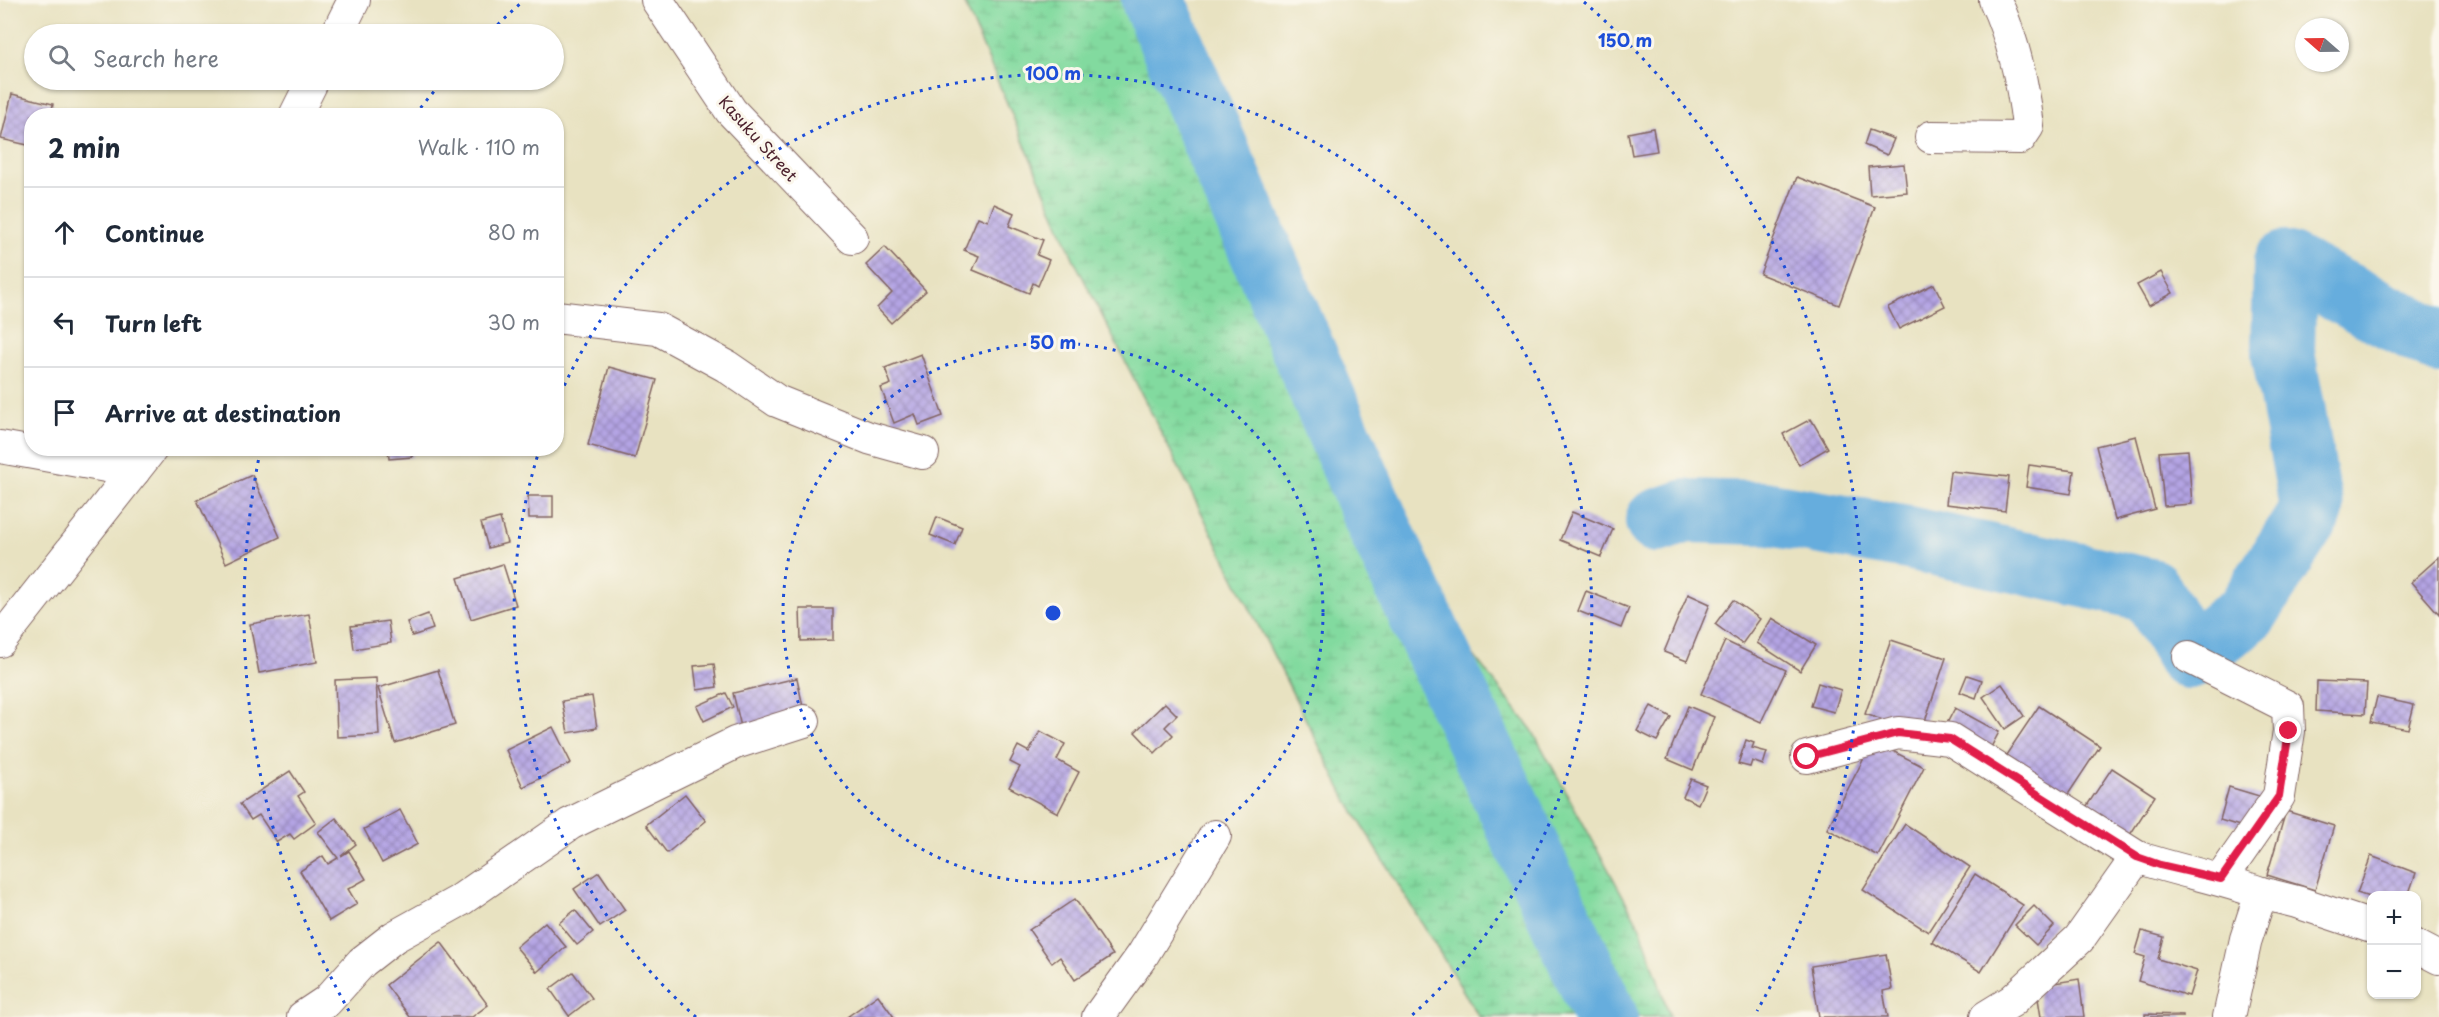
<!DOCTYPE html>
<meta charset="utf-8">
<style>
:root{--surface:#fff;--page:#f6f6f7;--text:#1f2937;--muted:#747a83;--line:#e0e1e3}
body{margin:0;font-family:"Playpen Sans",sans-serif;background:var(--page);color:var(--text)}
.controls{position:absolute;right:18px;bottom:18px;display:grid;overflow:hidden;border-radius:12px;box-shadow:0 2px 4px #0004}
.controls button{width:54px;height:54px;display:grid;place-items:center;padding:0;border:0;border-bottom:2px solid var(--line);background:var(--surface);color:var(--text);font:30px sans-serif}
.compass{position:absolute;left:2295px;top:18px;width:54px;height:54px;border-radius:50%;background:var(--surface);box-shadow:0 2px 4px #0004;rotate:290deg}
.stop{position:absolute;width:18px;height:18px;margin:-14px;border:4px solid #e11d48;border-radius:50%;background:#fff}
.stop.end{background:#e11d48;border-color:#fff;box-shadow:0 2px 6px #0008}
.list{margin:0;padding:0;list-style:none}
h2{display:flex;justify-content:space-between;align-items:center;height:78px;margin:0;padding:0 24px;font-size:26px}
h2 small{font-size:20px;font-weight:400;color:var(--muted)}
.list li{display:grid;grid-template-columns:39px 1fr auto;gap:18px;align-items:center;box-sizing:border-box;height:90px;padding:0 24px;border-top:2px solid var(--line)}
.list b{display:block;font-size:22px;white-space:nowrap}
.list em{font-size:20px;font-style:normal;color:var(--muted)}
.icon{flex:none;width:33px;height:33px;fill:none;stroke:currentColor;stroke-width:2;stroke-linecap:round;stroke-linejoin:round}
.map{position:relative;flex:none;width:2439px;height:1017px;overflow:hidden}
.search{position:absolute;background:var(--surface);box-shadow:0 2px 4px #0004;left:24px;top:24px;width:540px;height:66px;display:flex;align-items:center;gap:15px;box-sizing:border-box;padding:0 21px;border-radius:33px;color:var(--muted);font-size:22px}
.panel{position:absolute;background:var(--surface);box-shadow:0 2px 4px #0004;left:24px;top:108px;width:540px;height:348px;border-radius:24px}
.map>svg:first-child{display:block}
.wetland{fill:url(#wetland-marsh);stroke:#667c65;stroke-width:1.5}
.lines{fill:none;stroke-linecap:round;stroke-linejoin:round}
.river{stroke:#66addd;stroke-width:64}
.building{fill:url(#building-cross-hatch)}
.street-casing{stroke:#816360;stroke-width:34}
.street{stroke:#fff;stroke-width:32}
.route{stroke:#e11d48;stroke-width:8}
.ring{fill:none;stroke:#1d4ed8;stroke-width:3;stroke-dasharray:3 6}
.labels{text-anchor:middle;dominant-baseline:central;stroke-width:6;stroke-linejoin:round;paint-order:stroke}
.street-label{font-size:16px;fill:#4a1f2b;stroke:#fbf7ec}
.centre{fill:#1d4ed8;stroke:#fbf7ec;stroke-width:3}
.ring-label{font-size:18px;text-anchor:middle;font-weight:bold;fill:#1d4ed8;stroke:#fbf7ec;stroke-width:6;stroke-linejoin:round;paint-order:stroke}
</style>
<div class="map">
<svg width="2439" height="1017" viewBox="0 0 2439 1017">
<defs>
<pattern id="wetland-marsh" width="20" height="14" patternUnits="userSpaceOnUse" patternTransform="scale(1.5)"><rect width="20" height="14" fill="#82da9f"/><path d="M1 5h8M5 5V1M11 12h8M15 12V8" fill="none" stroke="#72bb89"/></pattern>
<pattern id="building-cross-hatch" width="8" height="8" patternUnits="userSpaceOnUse" patternTransform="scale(1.5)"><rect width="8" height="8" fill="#b4a4e4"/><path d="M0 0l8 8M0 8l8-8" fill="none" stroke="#9485b9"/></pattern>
</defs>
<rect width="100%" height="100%" fill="#fbf7ec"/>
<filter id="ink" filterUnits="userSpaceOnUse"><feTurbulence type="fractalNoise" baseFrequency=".0167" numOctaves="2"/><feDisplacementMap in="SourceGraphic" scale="12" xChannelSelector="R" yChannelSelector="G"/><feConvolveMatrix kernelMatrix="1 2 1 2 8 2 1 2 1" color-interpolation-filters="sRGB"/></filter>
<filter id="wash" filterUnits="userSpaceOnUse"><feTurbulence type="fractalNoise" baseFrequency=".008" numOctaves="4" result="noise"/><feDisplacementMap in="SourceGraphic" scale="24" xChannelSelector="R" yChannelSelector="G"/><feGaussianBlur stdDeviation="1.35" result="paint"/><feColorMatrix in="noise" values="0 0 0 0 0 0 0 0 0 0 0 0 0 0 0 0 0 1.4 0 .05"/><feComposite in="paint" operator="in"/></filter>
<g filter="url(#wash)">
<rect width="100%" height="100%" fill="#e8e2c1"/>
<path class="wetland" d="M963 0H1180L1209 132 1381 537 1532 730 1641 929 1670 1017H1479L1346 799 1074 260Z"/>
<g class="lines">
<g class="river">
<path d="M1153 0 1378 524 1606 1017"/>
<path d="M1657 521 1686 511 1764 513 1908 538 2150 590 2189 657 2247 612 2312 510 2283 353 2285 263 2439 342"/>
</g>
</g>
<g id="blocks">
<g class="building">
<path d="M12 94 53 104 51 116H32V146L1 139Z"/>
<path d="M1653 128 1657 151 1632 155 1628 133Z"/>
<path d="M1869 130 1894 139 1887 155 1864 145Z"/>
<path d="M1904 164 1907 192 1870 195 1868 167Z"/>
<path d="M1797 177 1875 207 1839 305 1760 274Z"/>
<path d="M994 204 1014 213 1009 226 1043 240 1037 255 1049 260 1038 286 1033 283 1029 293 973 270 979 256 964 250 978 217 988 221Z"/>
<path d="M885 247 926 291 891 323 877 308 892 293 866 265Z"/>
<path d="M2161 272 2173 293 2149 306 2137 285Z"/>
<path d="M1934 284 1945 306 1899 329 1888 307Z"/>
<path d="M921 354 943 416 919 425 915 414 894 423 881 388 891 384 885 368Z"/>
<path d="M609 367 657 380 635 458 588 445Z"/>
<path d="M1811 419 1828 448 1799 465 1783 434Z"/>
<path d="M2136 436 2155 509 2115 520 2096 446Z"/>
<path d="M388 448H412V457L389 459Z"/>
<path d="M2188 450 2192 504 2164 506 2159 452Z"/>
<path d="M2029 465 2074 471 2071 494 2026 487Z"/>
<path d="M1950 471 2009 477 2005 511 1946 504Z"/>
<path d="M252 475 280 537 226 563 197 500Z"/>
<path d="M528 496H553V518H529Z"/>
<path d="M1572 512 1613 529 1601 557 1560 540Z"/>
<path d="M937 517 962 527 955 545 930 535Z"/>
<path d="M500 518 507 543 488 548 481 523Z"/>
<path d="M2439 557V614L2411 582Z"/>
<path d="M503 564 516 605 471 619 458 578Z"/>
<path d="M1586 591 1629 608 1621 628 1578 611Z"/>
<path d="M1688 594 1710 604 1687 661 1664 652Z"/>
<path d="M1733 600 1760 619 1742 644 1715 624Z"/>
<path d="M800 609H833V640L801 641Z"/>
<path d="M309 614 317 662 259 673 250 624Z"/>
<path d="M428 614 433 629 412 636 407 622Z"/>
<path d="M1772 618 1816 645 1800 671 1757 643Z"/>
<path d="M388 621 391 643 354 649 351 626Z"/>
<path d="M1891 640 1946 658 1921 733 1865 714Z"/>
<path d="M1725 641 1786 670 1761 722 1701 694Z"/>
<path d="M714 664 717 687 697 690 694 666Z"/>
<path d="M438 670 455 725 395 743 378 688Z"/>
<path d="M1967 675 1982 680 1976 698 1960 692Z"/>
<path d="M376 678 379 735 337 737 335 680Z"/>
<path d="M797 678 804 712 741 727 733 693Z"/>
<path d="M2317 681 2367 683 2365 714 2316 711Z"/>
<path d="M1818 683 1841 690 1834 712 1811 706Z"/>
<path d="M2002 684 2024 716 2005 729 1983 697Z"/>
<path d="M726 693 733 707 704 721 697 706Z"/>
<path d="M592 696 597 728 568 733 562 701Z"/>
<path d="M2377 697 2414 705 2408 729 2371 722Z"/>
<path d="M1165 703 1177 715 1165 727 1173 735 1155 753 1135 732Z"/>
<path d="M1651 706 1671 717 1657 741 1637 731Z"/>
<path d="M1688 706 1714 717 1693 770 1667 759Z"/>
<path d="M2039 706 2100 746 2067 796 2006 755Z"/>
<path d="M1955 708 1999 732 1989 751 1945 727Z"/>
<path d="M553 727 571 763 523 787 506 750Z"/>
<path d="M1040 731 1065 744 1057 760 1079 772 1058 813 1009 787 1020 767 1010 762 1018 746 1029 752Z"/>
<path d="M1746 740 1754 743 1752 748 1767 752 1763 765 1752 761 1750 767 1738 764Z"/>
<path d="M1873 741 1924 767 1878 856 1827 829Z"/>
<path d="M2112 768 2155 796 2128 838 2084 810Z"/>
<path d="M290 771 304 792 298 796 316 823 294 839 290 834 277 842 259 815 251 820 240 804Z"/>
<path d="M1691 779 1706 785 1698 804 1683 797Z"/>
<path d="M2229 787 2276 801 2266 834 2220 820Z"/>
<path d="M685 794 706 821 667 853 646 825Z"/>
<path d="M400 810 418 844 382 863 364 829Z"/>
<path d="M2286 811 2334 826 2315 890 2267 875Z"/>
<path d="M336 818 356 844 341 856 349 851 366 879 348 889 357 904 329 921 300 871 323 856 328 864 338 858 318 832Z"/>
<path d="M1905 824 1970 867 1928 932 1863 890Z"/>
<path d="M2371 856 2416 873 2408 896H2372V898L2357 893Z"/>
<path d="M599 872 625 910 600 927 574 889Z"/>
<path d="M1975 874 2023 905 1981 972 1932 942Z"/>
<path d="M1075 899 1113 955 1075 980 1060 957 1052 963 1029 930Z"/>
<path d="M2034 906 2054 926 2036 945 2015 925Z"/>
<path d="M575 910 593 932 577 945 559 923Z"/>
<path d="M545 922 566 947 537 972 516 947Z"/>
<path d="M2142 931 2164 937 2158 959 2197 971 2189 996 2138 981 2145 957 2135 954Z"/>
<path d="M441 942 488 1005 472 1017H410L386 985Z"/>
<path d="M1886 954 1892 989 1883 991 1888 1017H1819L1811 966Z"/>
<path d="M573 972 592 998 569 1016 550 989Z"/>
<path d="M2079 979 2084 1017H2041L2036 986Z"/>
<path d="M878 995 894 1017H847Z"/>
<path d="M2145 1014 2183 1015V1017H2145Z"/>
</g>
</g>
</g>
<g filter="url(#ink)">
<use href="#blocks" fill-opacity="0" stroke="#816360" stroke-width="1.5"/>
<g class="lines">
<defs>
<g id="street">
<path d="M657 0 731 111 852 238"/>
<path d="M337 34 354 0"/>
<path d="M295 116 313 80"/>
<path d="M1931 137 2020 138 2028 126C2023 83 2013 39 1995 0"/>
<path d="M556 317 658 329 726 366 777 401 869 438 923 453"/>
<path d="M0 447 134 471"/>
<path d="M0 641 152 448"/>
<path d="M2189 657 2288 707 2289 731 2279 796 2221 879"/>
<path d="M1807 757 1898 733 1950 739 2137 857"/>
<path d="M2261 893 2297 902 2372 927"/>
<path d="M2416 946 2439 958"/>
<path d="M303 1017 327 1001 362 962 394 937 459 901 570 824 735 743 804 721"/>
<path d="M1098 1017 1142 956 1215 836"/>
<path d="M1986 1017 2012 1001 2079 939 2137 857C2178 871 2220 878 2261 893L2246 939 2229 1017"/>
</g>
</defs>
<use href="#street" class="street-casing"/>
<use href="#street" class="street"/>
</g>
</g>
<g class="lines" filter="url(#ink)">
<path class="route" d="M1807 757 1898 733 1950 739 2137 857 2160 865 2221 879 2279 796 2289 731"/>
</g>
<g class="ring">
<circle cx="1053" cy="613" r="270"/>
<path d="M696 1017A539 539 0 0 1 539 451M557 402A539 539 0 1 1 1410 1017"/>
<path d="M349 1011A809 809 0 0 1 260 452M415 115A809 809 0 0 1 442 82M491 31A809 809 0 0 1 522 2M1584 2A809 809 0 0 1 1757 1011"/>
</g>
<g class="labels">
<g class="street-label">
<text transform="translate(759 138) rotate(48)">Kasuku Street</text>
</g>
</g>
<circle cx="1053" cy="613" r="9" class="centre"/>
<g class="ring-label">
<text x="1625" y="47">150 m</text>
<text x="1053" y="80">100 m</text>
<text x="1053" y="349">50 m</text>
</g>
</svg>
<div class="controls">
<button>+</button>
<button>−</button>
</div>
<svg class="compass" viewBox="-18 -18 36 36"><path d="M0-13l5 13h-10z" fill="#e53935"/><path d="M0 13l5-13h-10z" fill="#747a83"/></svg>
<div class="stop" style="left:1807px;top:757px"></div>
<div class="stop end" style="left:2289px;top:731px"></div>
<div class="search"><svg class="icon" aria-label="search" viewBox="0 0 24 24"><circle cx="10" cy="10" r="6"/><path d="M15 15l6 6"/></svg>Search here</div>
<section class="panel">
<h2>2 min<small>Walk · 110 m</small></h2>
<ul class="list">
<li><svg class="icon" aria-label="ahead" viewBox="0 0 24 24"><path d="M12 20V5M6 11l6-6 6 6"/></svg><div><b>Continue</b></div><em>80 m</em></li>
<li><svg class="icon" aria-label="left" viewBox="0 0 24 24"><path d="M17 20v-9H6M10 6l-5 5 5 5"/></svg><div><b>Turn left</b></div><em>30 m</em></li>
<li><svg class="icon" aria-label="arrive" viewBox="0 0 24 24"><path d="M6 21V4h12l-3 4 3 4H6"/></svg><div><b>Arrive at destination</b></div></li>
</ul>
</section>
</div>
